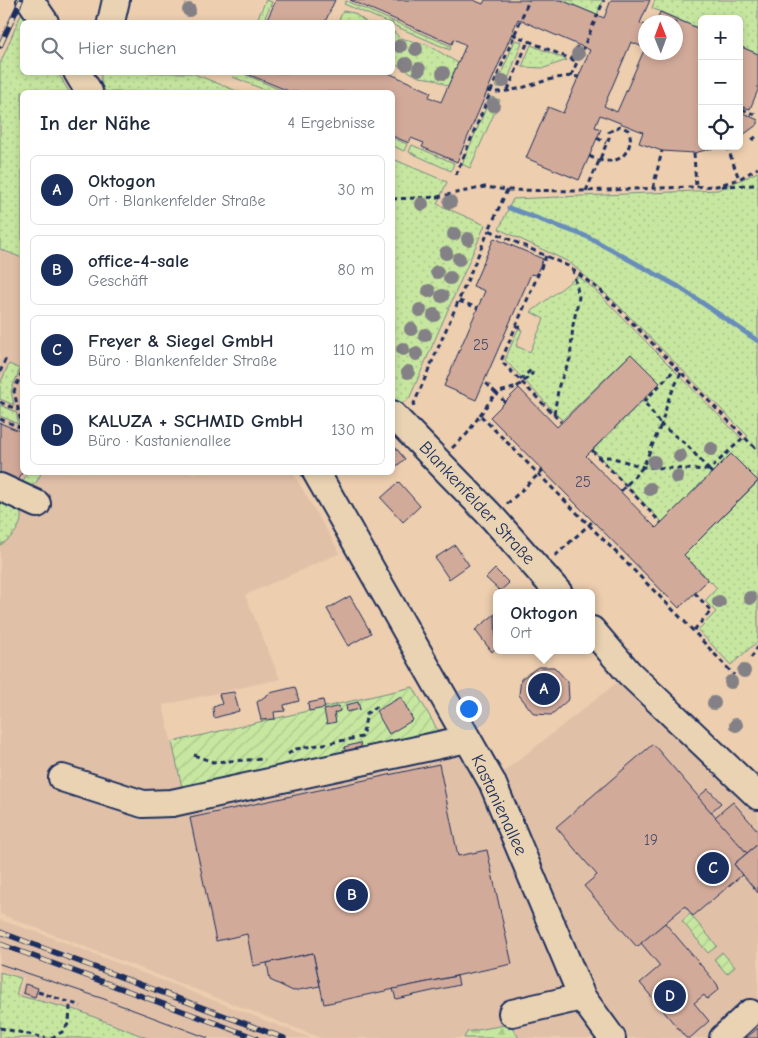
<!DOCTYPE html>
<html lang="de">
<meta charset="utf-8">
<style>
:root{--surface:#fff;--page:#f6f6f7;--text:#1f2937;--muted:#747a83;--line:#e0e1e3;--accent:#1b2f5e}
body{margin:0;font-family:"Comic Neue",sans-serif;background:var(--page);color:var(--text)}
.controls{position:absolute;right:15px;top:15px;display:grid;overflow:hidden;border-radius:8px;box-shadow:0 2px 8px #0003}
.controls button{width:45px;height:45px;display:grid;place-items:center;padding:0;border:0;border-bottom:1px solid var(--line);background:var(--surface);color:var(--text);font:25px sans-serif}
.compass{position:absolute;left:638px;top:15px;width:45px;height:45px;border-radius:50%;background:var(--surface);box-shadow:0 2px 8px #0003;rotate:359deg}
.you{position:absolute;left:468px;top:708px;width:18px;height:18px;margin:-12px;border:4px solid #fff;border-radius:50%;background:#1a73e8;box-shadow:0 0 0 8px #1a73e833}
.badge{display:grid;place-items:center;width:32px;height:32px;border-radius:50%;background:var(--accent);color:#fff;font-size:16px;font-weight:700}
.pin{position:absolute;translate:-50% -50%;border:2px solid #fff;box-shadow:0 1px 5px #0006}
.popup{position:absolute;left:493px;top:589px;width:102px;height:65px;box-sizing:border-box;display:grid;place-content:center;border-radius:8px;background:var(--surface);filter:drop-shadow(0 1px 4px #0005);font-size:16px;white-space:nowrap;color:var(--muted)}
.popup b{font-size:19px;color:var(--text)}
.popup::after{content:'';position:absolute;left:50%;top:100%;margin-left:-10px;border:10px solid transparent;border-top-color:var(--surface)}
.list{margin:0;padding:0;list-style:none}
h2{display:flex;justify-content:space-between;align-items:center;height:65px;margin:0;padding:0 20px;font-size:21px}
h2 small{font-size:16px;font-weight:400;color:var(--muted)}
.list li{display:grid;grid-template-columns:32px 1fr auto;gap:15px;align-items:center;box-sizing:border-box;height:70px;margin:0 10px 10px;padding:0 10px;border:1px solid var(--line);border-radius:8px}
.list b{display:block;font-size:19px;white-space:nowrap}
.list p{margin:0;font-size:16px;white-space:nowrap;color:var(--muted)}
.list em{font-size:16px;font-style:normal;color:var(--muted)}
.icon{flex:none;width:28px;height:28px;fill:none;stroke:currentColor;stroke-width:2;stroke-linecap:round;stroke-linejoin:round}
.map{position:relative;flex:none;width:758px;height:1038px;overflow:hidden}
.search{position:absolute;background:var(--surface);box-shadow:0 2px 8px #0003;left:20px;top:20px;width:375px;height:55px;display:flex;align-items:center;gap:12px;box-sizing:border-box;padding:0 18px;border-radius:8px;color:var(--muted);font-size:19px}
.panel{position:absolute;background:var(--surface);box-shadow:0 2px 8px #0003;left:20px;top:90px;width:375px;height:385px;border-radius:8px}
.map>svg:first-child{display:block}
.built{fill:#e1c0a8}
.grass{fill:url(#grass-dots);stroke:#718b7f}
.forest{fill:url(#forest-firs);stroke:#718b7f}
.garden{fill:url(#garden-furrows);stroke:#718b7f}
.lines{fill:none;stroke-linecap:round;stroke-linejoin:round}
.stream{stroke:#688dba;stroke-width:5}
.building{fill:#d2aa9a;stroke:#1b2f5e;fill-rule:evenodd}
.minor-casing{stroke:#1b2f5e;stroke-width:30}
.path{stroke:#1b2f5e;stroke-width:3;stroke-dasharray:5 4;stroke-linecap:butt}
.minor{stroke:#ead3b3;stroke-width:26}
.tram{stroke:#1b2f5e;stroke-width:1}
.rail-casing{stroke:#1b2f5e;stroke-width:5.5}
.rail{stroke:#ead3b3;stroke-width:4;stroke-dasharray:11;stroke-linecap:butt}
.path-bridge{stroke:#1b2f5e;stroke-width:3;stroke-dasharray:5 4;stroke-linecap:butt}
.tree{fill:#838086}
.labels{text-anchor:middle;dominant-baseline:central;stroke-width:4;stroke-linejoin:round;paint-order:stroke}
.number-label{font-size:15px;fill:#494e6d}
.street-label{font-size:18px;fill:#1b2f5e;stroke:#ead3b3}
</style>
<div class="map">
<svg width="758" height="1038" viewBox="0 0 758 1038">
<defs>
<pattern id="grass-dots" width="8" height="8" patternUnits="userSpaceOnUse" patternTransform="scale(1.25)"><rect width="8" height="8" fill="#c7e7a0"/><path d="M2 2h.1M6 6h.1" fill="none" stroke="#aac68c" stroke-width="1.8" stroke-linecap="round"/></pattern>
<pattern id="forest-firs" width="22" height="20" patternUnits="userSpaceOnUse" patternTransform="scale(1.25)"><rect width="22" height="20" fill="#c7e7a0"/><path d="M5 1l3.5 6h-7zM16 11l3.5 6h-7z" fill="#aac68c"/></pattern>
<pattern id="garden-furrows" width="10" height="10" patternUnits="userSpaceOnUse" patternTransform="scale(1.25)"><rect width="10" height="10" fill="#c7e7a0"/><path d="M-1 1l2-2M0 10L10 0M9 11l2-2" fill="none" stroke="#aac68c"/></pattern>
</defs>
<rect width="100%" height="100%" fill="#edceaf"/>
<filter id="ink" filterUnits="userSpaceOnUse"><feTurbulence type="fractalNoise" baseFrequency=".02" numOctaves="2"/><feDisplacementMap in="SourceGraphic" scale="10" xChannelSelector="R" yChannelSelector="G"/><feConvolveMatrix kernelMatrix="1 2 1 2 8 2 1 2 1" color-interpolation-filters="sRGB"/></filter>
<g filter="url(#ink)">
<g class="built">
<path d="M22 11 29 22H22V72L58 73 70 92H22V472L293 473 340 553 245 595 280 679 163 705 183 792 463 732 492 781 629 673 758 796V1038H519L510 1024 467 1032 464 1038H321L0 914V64Z"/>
<path d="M0 920 42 934 311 1038H89L17 999 24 978 0 970Z"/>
</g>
<g class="grass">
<path d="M266 0 272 2 263 22H256Z"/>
<path d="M561 0H603L597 15Z"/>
<path d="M655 0H758V54L739 46V19H702V30L652 8Z"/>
<path d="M346 1 451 46 450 50 393 25 392 22H387L344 4Z"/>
<path d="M343 11 354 13 366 22H338Z"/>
<path d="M22 12 29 22H22V72L58 73 69 92H22V258L0 249V64Z"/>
<path d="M393 31 400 38 428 45 458 63 448 86 434 79 419 77 393 63Z"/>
<path d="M515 40 522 42 505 87H496Z"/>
<path d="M531 45 567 60 544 68 522 67Z"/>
<path d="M101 72 192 73 239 92H106L101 84Z"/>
<path d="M235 72 242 73 285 92H270L233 77Z"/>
<path d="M491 97 500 100 470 168 462 164Z"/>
<path d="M393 138 407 144 404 151 393 146Z"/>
<path d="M412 145 454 163 451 171 409 152Z"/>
<path d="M393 159 447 182 437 204 485 225 409 399 399 405H393Z"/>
<path d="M758 172V481L731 454 662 522 593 450 660 383 631 354 562 420 505 360 518 329 522 330 516 346 530 352 544 319 531 312 578 276 593 288 743 440 748 436 614 301 569 262 499 229 513 199 718 190Z"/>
<path d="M9 364 20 369 11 391 14 405 0 399V384Z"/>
<path d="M0 405 16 412 19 424 0 416Z"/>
<path d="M27 473H41C37 483 33 489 20 487Z"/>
<path d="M758 482V641L731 665 698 630 716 612 705 601 717 588 684 555Z"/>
<path d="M0 497C6 500 13 502 17 507 29 520 12 539 0 545Z"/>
<path d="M0 972 21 978 16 995 79 1011 147 1038H0Z"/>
</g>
<path class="forest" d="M510 1024 519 1038H464L467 1032Z"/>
<g class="garden">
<path d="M413 687 441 736 183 792 172 742Z"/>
<path d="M690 914 717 946 708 953 682 921Z"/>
<path d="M722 952 735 967 727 974 714 959Z"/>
</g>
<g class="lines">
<path class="stream" d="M509 208 588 237 679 287 758 341"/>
</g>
<g class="building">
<path d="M276 0H335L325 22H266Z"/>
<path d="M350 0H473L483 4 485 0H561L604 18 611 0H650L640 23 646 25V52H676V22H656L660 12 702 30V146H722L694 153 662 151 639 143 643 132 600 115 595 127 601 129 579 180 526 158 548 107 563 113 590 50 518 19 457 162 422 147 424 143 411 138 409 143 392 136V92H291L245 73 386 72 431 92 429 97 441 102 466 45 454 39 452 44ZM631 42 645 48 617 112 604 106Z"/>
<path d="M739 46 758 54V90L750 109 743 107 741 112 758 120V124L739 138Z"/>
<path d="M494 238 543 259 536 275 531 274 476 400 444 386 485 291 473 286Z"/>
<path d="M631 354 660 383 586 456 656 528 731 454 758 481 684 555 708 580 679 608 490 417 519 388 557 427Z"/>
<path d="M0 423 22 432V472L18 482 0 473Z"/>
<path d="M395 447 405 459 393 469 392 448Z"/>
<path d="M399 482 420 506 403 522 381 498Z"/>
<path d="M455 545 469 565 449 579 435 558Z"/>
<path d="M495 569 509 583 500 591 486 578Z"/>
<path d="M350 596 371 633 348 646 327 609Z"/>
<path d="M495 614 496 648 492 652 475 630Z"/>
<path d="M538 667H554L568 682 569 699 551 715 534 714 519 695 521 679Z"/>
<path d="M295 687 299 701 284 705 285 711 274 712 275 719 261 720 257 702 270 693Z"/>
<path d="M234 692 239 711 214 718 213 707 222 704 219 694Z"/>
<path d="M401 697 413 720 389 734 376 711Z"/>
<path d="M323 700 325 708 309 711 308 703Z"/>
<path d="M358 702 360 709 347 712 346 705Z"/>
<path d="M339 706 340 711 334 713 336 722 327 724 324 710Z"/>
<path d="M360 743 363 753 348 757 344 747Z"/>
<path d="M653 744 747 853 734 864 742 875 693 916 685 906 637 947 584 886 597 875 556 827Z"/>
<path d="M439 764 458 856 487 850 512 964 324 1004 313 953 253 966 247 934 216 941 190 818Z"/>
<path d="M708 789 721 803 711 812 698 797Z"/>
<path d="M733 802 758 831V844L747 853 715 817Z"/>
<path d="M758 844V893L734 864Z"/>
<path d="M665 923 717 984 719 989 707 999 704 995 694 1003 709 1021 690 1038H686L640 983 660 966 641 943Z"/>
<path d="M313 953 320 986 293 991 270 980 267 963Z"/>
<path d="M457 976 459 985 396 999 393 989Z"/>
<path d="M25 984 38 988 35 997 23 993Z"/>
<path d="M758 1028V1038H746Z"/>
</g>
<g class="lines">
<defs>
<g id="minor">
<path d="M30 0 45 22"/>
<path d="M111 22 116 0"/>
<path d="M77 72 89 92"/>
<path d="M392 414 492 517 559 593"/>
<path d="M316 472 492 782 582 997 612 1038"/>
<path d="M0 487 37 504"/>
<path d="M592 630 629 673 758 796"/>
<path d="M62 778 143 804 172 803 467 739"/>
<path d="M512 1013 582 997"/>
<path d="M723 1038 750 1013"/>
</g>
</defs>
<use href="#minor" class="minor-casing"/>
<g class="path">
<path d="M512 34 578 62"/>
<path d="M572 59 578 45"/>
<path d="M571 76 604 0"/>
<path d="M508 90 528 41"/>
<path d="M487 91C516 97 551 72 579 77"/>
<path d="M742 109 758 116"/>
<path d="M597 138 606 143"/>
<path d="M752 140 758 135"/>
<path d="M727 146 739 179"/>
<path d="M694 153 696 187"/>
<path d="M456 175 529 0"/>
<path d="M722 186 758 185"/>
<path d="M653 188 662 151"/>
<path d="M507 190 489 230 568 266 601 291 758 451"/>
<path d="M586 191 609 138V132L620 126 628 130C631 136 631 140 629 146 623 164 604 164 589 156"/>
<path d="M392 199 437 197 485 187 507 190 579 191 717 186 739 179 758 168"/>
<path d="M546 256 501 361 561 422"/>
<path d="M459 301 478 308"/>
<path d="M516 326 523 328"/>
<path d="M0 372 6 358"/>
<path d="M22 372 14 391 22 426"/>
<path d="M681 373 669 398 661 425 687 445 709 470"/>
<path d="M520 380 531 370 533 373"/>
<path d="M0 402 18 410"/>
<path d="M505 402 496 393 517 387"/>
<path d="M644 402 676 368"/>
<path d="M413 406 489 230"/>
<path d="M554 414 559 385 570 359 573 325 579 297 573 270"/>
<path d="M480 415 496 393 485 382"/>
<path d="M0 419 22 428"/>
<path d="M452 448 467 434 480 415 684 621 734 675"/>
<path d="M592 450 661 523"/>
<path d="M597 457H610L643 467 709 470"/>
<path d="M712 473 709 470 744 437"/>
<path d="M621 491 643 467 661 425 643 400"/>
<path d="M507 504 543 470"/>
<path d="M555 556 593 521"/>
<path d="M694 630 711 611 695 593"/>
<path d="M751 658 758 647"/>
<path d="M288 754 296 749 362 737 367 713 378 706"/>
<path d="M194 755 213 762 265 759"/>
<path d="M38 992 81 1006"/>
<path d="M0 1028 46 1038"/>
<path d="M51 1038 62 1032 69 1023 70 1007 72 1003"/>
</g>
<use href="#minor" class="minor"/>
<path class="tram" d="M0 964 104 999 208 1038"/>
<defs>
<g id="rail">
<path d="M0 46 21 0"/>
<path d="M0 932 284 1038"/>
<path d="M0 944 256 1038"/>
</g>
</defs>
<use href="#rail" class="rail-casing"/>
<use href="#rail" class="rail"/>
<path class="path-bridge" d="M517 387 533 373"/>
</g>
<g class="tree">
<circle cx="189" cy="10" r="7"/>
<circle cx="400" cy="46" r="7"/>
<circle cx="416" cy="49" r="7"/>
<circle cx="578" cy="54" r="7"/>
<circle cx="406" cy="64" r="7"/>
<circle cx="419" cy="69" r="7"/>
<circle cx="443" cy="73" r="7"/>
<circle cx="503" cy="81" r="7"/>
<circle cx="493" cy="105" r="7"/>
<circle cx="450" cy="202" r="7"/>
<circle cx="422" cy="204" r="7"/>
<circle cx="454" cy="234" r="7"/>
<circle cx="468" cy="239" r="7"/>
<circle cx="446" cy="253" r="7"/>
<circle cx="459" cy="259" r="7"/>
<circle cx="437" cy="272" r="7"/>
<circle cx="450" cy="278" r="7"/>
<circle cx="429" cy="291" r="7"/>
<circle cx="442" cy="296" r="7"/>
<circle cx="420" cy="310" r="7"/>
<circle cx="434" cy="315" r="7"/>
<circle cx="411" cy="329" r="7"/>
<circle cx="425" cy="335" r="7"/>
<circle cx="403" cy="349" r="7"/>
<circle cx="416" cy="354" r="7"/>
<circle cx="408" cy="372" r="7"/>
<circle cx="711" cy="449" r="7"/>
<circle cx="680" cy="456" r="7"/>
<circle cx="654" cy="462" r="7"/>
<circle cx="677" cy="477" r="7"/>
<circle cx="650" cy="489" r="7"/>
<circle cx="750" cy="598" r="7"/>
<circle cx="719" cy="602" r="7"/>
<circle cx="744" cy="671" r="7"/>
<circle cx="731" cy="682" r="7"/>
<circle cx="714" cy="703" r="7"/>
<circle cx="736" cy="725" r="7"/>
</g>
</g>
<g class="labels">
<g class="number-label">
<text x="481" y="345">25</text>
<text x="583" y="482">25</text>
<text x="651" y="840">19</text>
</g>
<g class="street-label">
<text transform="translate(477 503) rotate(47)">Blankenfelder Straße</text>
<text transform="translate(499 805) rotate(65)">Kastanienallee</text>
</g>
</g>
</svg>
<div class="controls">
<button>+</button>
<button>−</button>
<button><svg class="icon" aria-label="locate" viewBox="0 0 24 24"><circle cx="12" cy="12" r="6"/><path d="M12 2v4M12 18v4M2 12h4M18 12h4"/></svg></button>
</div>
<svg class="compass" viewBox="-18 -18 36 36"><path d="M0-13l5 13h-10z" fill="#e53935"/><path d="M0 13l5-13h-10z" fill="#747a83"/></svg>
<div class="you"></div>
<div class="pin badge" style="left:544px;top:689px">A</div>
<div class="popup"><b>Oktogon</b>Ort</div>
<div class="pin badge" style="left:352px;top:895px">B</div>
<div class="pin badge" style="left:713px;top:868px">C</div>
<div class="pin badge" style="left:670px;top:996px">D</div>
<div class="search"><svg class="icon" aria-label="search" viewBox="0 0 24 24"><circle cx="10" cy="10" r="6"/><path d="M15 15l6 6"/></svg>Hier suchen</div>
<section class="panel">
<h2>In der Nähe<small>4 Ergebnisse</small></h2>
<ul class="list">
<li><span class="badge">A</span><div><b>Oktogon</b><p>Ort · Blankenfelder Straße</p></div><em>30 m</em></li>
<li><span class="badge">B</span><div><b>office-4-sale</b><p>Geschäft</p></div><em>80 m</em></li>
<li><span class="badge">C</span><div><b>Freyer &amp; Siegel GmbH</b><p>Büro · Blankenfelder Straße</p></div><em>110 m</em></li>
<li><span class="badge">D</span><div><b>KALUZA + SCHMID GmbH</b><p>Büro · Kastanienallee</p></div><em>130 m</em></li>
</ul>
</section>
</div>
